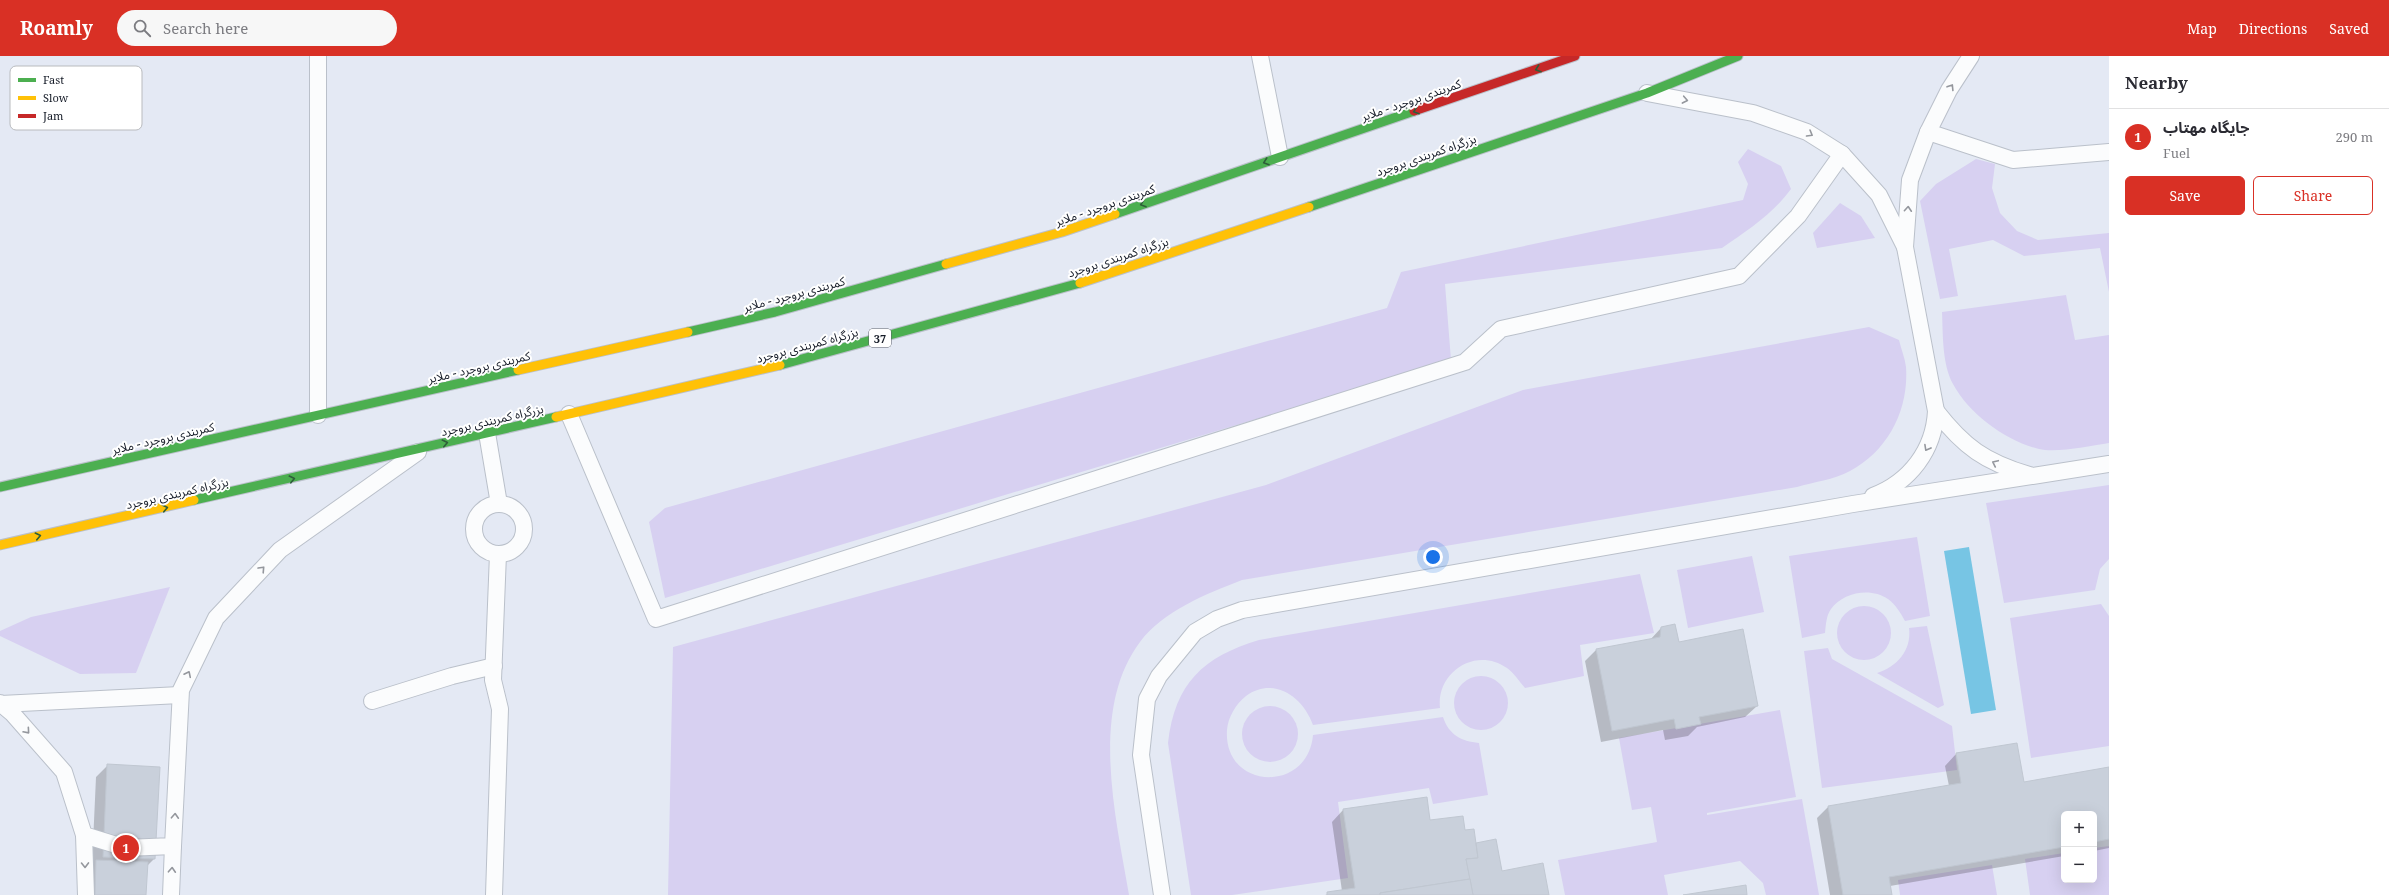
<!DOCTYPE html>
<meta charset="utf-8">
<style>
:root{--surface:#fff;--page:#f7f7f7;--text:#2b2b33;--muted:#7c7c81;--line:#e1e1e2;--accent:#d93025}
body{margin:0;font-family:"Noto Serif","Noto Sans Arabic",serif;background:var(--page);color:var(--text)}
.controls{position:absolute;right:12px;bottom:12px;display:grid;overflow:hidden;border-radius:6px;box-shadow:0 4px 16px #0002}
.controls button{width:36px;height:36px;display:grid;place-items:center;padding:0;border:0;border-bottom:1px solid var(--line);background:var(--surface);color:var(--text);font:20px sans-serif}
.you{position:absolute;left:1433px;top:501px;width:14px;height:14px;margin:-10px;border:3px solid #fff;border-radius:50%;background:#1a73e8;box-shadow:0 0 0 6px #1a73e833}
.badge{display:grid;place-items:center;width:26px;height:26px;border-radius:50%;background:var(--accent);color:#fff;font-size:13px;font-weight:700}
.pin{position:absolute;translate:-50% -50%;border:2px solid #fff;box-shadow:0 1px 4px #0006}
.list{margin:0;padding:0;list-style:none}
h2{display:flex;justify-content:space-between;align-items:center;height:52px;margin:0;padding:0 16px;font-size:17px}
h2 small{font-size:13px;font-weight:400;color:var(--muted)}
.list li{display:grid;grid-template-columns:26px 1fr auto;gap:12px;align-items:center;box-sizing:border-box;height:56px;padding:0 16px;border-top:1px solid var(--line)}
.list b{display:block;font-size:15px;white-space:nowrap}
.list p{margin:0;font-size:13px;white-space:nowrap;color:var(--muted)}
.list em{font-size:13px;font-style:normal;color:var(--muted)}
.actions{display:flex;gap:8px;padding:12px 16px}
.actions a{flex:1;padding:9px 0;border:1px solid var(--accent);border-radius:6px;text-align:center;font-size:14px;color:var(--accent)}
.actions .main{background:var(--accent);color:#fff}
.icon{flex:none;width:22px;height:22px;fill:none;stroke:currentColor;stroke-width:2;stroke-linecap:round;stroke-linejoin:round}
.map{position:relative;flex:none;width:2109px;height:839px;overflow:hidden}
header{display:flex;align-items:center;gap:24px;box-sizing:border-box;height:56px;padding:0 20px;background:var(--accent);color:#fff}
header strong{font-size:19px}
nav{display:flex;gap:22px;margin-inline-start:auto;font-size:14px}
.search{width:280px;height:36px;background:var(--page);display:flex;align-items:center;gap:10px;box-sizing:border-box;padding:0 14px;border-radius:22px;color:var(--muted);font-size:15px}
main{display:flex}
aside{flex:1;background:var(--surface)}
.map>svg:first-child{display:block}
.green{fill:#d7d0f1}
.water{fill:#77c5e4}
.shadow{fill:#0003}
.building{fill:#c9d0db;stroke:#c0c7d1}
.lines{fill:none;stroke-linecap:round;stroke-linejoin:round}
.lane-casing{stroke:#bac0ca;stroke-width:18}
.fast-casing{stroke:#bac0ca;stroke-width:11}
.slow-casing{stroke:#bac0ca;stroke-width:11}
.jam-casing{stroke:#bac0ca;stroke-width:11}
.lane{stroke:#fbfcfd;stroke-width:16}
.fast{stroke:#4caf50;stroke-width:9}
.slow{stroke:#ffc107;stroke-width:9}
.jam{stroke:#c62828;stroke-width:9}
.oneway{stroke:#2e5e39}
.oneway2{stroke:#94979d}
.labels{text-anchor:middle;dominant-baseline:central;stroke-width:4;stroke-linejoin:round;paint-order:stroke}
.shield{fill:#fff;stroke:#5b5f68;stroke-width:1}
.shield-label{font-size:11px;font-weight:bold;fill:#151b27}
.street-label{font-size:12px;fill:#151b27;stroke:#fff}
.key{fill:#fff;stroke:#b9bbbe;stroke-width:1}
.key-label{font-size:11px;fill:#151b27}
</style>
<header>
<strong>Roamly</strong>
<div class="search"><svg class="icon" aria-label="search" viewBox="0 0 24 24"><circle cx="10" cy="10" r="6"/><path d="M15 15l6 6"/></svg>Search here</div>
<nav><a>Map</a><a>Directions</a><a>Saved</a></nav>
</header>
<main>
<div class="map">
<svg width="2109" height="839" viewBox="0 0 2109 839">
<rect width="100%" height="100%" fill="#e4e9f4"/>
<g class="green">
<path d="M1748 93 1781 110 1791 133C1772 159 1748 174 1722 192L1445 228 1451 304 665 542 649 466 665 452 1387 252 1401 216 1743 144 1748 128 1738 106Z"/>
<path d="M1976 103 1995 108 1992 132 2000 157 2017 175 2038 184 2109 177V236L2100 192 2024 200 1993 184 1949 193 1958 240 1940 243 1920 145 1936 128Z"/>
<path d="M1840 147 1861 160 1875 182 1817 192 1813 177Z"/>
<path d="M2066 239 2075 284 2109 279V387C2091 390 2056 397 2039 393 2006 385 1969 358 1953 328 1942 308 1943 278 1942 256Z"/>
<path d="M1869 271 1899 284C1901 293 1905 302 1906 311 1909 354 1888 395 1850 415 1834 424 1813 426 1797 431L1242 524C1206 538 1163 555 1140 586 1089 654 1116 762 1129 839H668L673 591 1266 429 1523 334Z"/>
<path d="M2109 429V503L2100 513 2095 534 2004 547 1986 447Z"/>
<path d="M1917 481 1930 560 1905 565C1900 556 1896 549 1888 543 1871 531 1843 536 1831 553 1826 560 1826 569 1825 577L1802 582 1789 500Z"/>
<path d="M1752 500 1764 556 1688 572 1677 514Z"/>
<path d="M1640 518 1654 577 1580 589 1584 620 1525 632C1519 625 1514 617 1507 612 1476 590 1436 616 1440 652L1313 669C1303 641 1274 620 1246 640 1236 648 1228 661 1227 674 1223 734 1308 738 1313 679L1443 661C1449 679 1461 685 1479 687L1488 739 1433 748 1429 732 1338 746 1348 822 1232 839H1191L1168 687C1175 627 1203 601 1259 584Z"/>
<path d="M170 531 136 617 80 618 0 580V575L31 561Z"/>
<path d="M2101 548 2109 560V690L2031 702 2010 562Z"/>
<circle cx="1864" cy="577" r="27"/>
<path d="M1927 570 1944 649 1938 652 1877 617C1897 611 1912 594 1909 572Z"/>
<path d="M1828 592 1832 603 1952 670 1957 714 1822 732 1804 595Z"/>
<circle cx="1481" cy="647" r="27"/>
<circle cx="1270" cy="678" r="28"/>
<path d="M1780 654 1796 741 1707 757V759L1802 743 1819 839H1766L1763 827 1740 805 1664 819 1668 839H1565L1558 804 1657 786 1651 751 1632 754 1619 682Z"/>
<path d="M2109 790V839H2030L2025 803 2064 797V824H2094V792Z"/>
<path d="M1992 809 1997 839H1900L1898 824Z"/>
</g>
<path class="water" d="M1969 491 1996 654 1971 658 1944 495Z"/>
<g class="shadow">
<path d="M1661 572 1757 650 1745 661 1697 671 1688 680 1665 684 1663 674 1601 686 1585 605 1596 594 1650 584Z"/>
<path d="M1956 698 2023 727 2109 712V792L2094 795V758H2064V800L1890 830 1891 839H1830L1817 762 1828 751 1949 730 1945 710Z"/>
<path d="M108 709 154 803 146 811 145 839H88L92 809 96 721Z"/>
<path d="M1343 754 1430 765 1464 775 1475 788 1495 784 1501 816 1548 839H1325L1342 835 1332 766Z"/>
</g>
<g class="building">
<path d="M1675 568 1679 586 1743 573 1758 650 1699 661 1701 668 1676 673 1674 663 1612 675 1596 593 1660 581 1661 571Z"/>
<path d="M2017 687 2024 726 2109 711V783L2094 786V758H2064V791L1889 821 1892 839H1843L1828 750 1961 727 1956 697Z"/>
<path d="M107 708 160 711 155 803 103 801Z"/>
<path d="M1427 741 1430 764 1463 760 1465 774 1474 773 1478 802 1466 803 1470 823 1380 837V839H1327V836L1355 832 1343 753Z"/>
<path d="M1496 783 1502 815 1543 807 1549 839H1473L1466 803 1478 802 1476 787Z"/>
<path d="M96 804 148 806 146 839H95Z"/>
<path d="M1470 823 1473 839H1380V837Z"/>
<path d="M1746 829 1747 839H1683Z"/>
</g>
<g class="lines">
<defs>
<g id="lane">
<path d="M1260 0 1280 101"/>
<path d="M1647 37 1753 57 1807 76 1842 98 1879 139 1905 191"/>
<path d="M1928 76 2013 104 2109 96"/>
<path d="M1936 355C1964 391 1985 406 2029 419"/>
<path d="M569 358 656 563 1465 306 1501 273 1739 220 1798 160 1842 98"/>
<path d="M318 359V0"/>
<path d="M487 377 499 448"/>
<path d="M1873 440C1910 426 1934 394 1936 355L1905 191 1910 124 1928 76 1949 34 1971 0"/>
<circle cx="499" cy="473" r="25"/>
<path d="M372 645 452 620 494 610"/>
<path d="M0 647 12 657 64 716 84 779 126 792 173 790 181 634 216 562 280 494 418 396"/>
<path d="M1 648 180 639"/>
<path d="M84 779 86 839"/>
<path d="M171 839 173 790"/>
<path d="M494 839 500 653 493 624 498 498"/>
<path d="M1162 839 1141 699 1147 643 1159 620 1195 576 1217 563 1242 554 1853 448 2109 408"/>
</g>
<g id="fast">
<path d="M1309 151 1647 37 1738 0"/>
<path d="M1115 158 1414 55"/>
<path d="M688 276 775 256 946 208"/>
<path d="M780 309 1080 227"/>
<path d="M0 431 518 314"/>
<path d="M194 444 556 361"/>
</g>
<g id="slow">
<path d="M946 208 1062 176 1115 158"/>
<path d="M1080 227 1309 151"/>
<path d="M518 314 688 276"/>
<path d="M556 361 780 309"/>
<path d="M0 489 194 444"/>
</g>
<path id="jam" d="M1414 55 1575 0"/>
</defs>
<use href="#lane" class="lane-casing"/>
<use href="#fast" class="fast-casing"/>
<use href="#slow" class="slow-casing"/>
<use href="#jam" class="jam-casing"/>
<use href="#lane" class="lane"/>
<use href="#fast" class="fast"/>
<use href="#slow" class="slow"/>
<use href="#jam" class="jam"/>
</g>
<defs><path id="oneway-chevron" d="M-2-3.5L2.5 0L-2 3.5" fill="none" stroke-width="1.6" stroke-linecap="round" stroke-linejoin="round"/></defs>
<g class="oneway">
<use href="#oneway-chevron" transform="translate(1538 13) rotate(161)"/>
<use href="#oneway-chevron" transform="translate(1416 55) rotate(161)"/>
<use href="#oneway-chevron" transform="translate(1266 106) rotate(161)"/>
<use href="#oneway-chevron" transform="translate(1143 148) rotate(161)"/>
<use href="#oneway-chevron" transform="translate(445 387) rotate(-13)"/>
<use href="#oneway-chevron" transform="translate(292 423) rotate(-13)"/>
<use href="#oneway-chevron" transform="translate(165 452) rotate(-13)"/>
<use href="#oneway-chevron" transform="translate(38 480) rotate(-13)"/>
</g>
<g class="oneway2">
<use href="#oneway-chevron" transform="translate(1951 31) rotate(-58)"/>
<use href="#oneway-chevron" transform="translate(1685 44) rotate(11)"/>
<use href="#oneway-chevron" transform="translate(1810 78) rotate(30)"/>
<use href="#oneway-chevron" transform="translate(1908 153) rotate(-86)"/>
<use href="#oneway-chevron" transform="translate(1927 392) rotate(119)"/>
<use href="#oneway-chevron" transform="translate(1995 407) rotate(-155)"/>
<use href="#oneway-chevron" transform="translate(262 513) rotate(-47)"/>
<use href="#oneway-chevron" transform="translate(188 618) rotate(-64)"/>
<use href="#oneway-chevron" transform="translate(27 675) rotate(49)"/>
<use href="#oneway-chevron" transform="translate(175 760) rotate(-87)"/>
<use href="#oneway-chevron" transform="translate(85 809) rotate(89)"/>
<use href="#oneway-chevron" transform="translate(172 814) rotate(-87)"/>
</g>
<g class="labels">
<rect class="shield" x="869" y="273" width="22" height="18" rx="3"/>
<g class="shield-label">
<text x="880" y="282">37</text>
</g>
<g class="street-label">
<text transform="translate(1411 44) rotate(-19)">کمربندی بروجرد - ملایر</text>
<text transform="translate(1426 99) rotate(-19)">بزرگراه کمربندی بروجرد</text>
<text transform="translate(1105 149) rotate(-19)">کمربندی بروجرد - ملایر</text>
<text transform="translate(1118 201) rotate(-18)">بزرگراه کمربندی بروجرد</text>
<text transform="translate(794 238) rotate(-15)">کمربندی بروجرد - ملایر</text>
<text transform="translate(807 289) rotate(-15)">بزرگراه کمربندی بروجرد</text>
<text transform="translate(479 311) rotate(-13)">کمربندی بروجرد - ملایر</text>
<text transform="translate(492 364) rotate(-13)">بزرگراه کمربندی بروجرد</text>
<text transform="translate(163 382) rotate(-13)">کمربندی بروجرد - ملایر</text>
<text transform="translate(177 437) rotate(-13)">بزرگراه کمربندی بروجرد</text>
</g>
</g>
<rect x="10" y="10" width="132" height="64" rx="6" class="key"/>
<rect x="18" y="22" width="18" height="4" fill="#4caf50"/>
<rect x="18" y="40" width="18" height="4" fill="#ffc107"/>
<rect x="18" y="58" width="18" height="4" fill="#c62828"/>
<g class="key-label">
<text x="43" y="28">Fast</text>
<text x="43" y="46">Slow</text>
<text x="43" y="64">Jam</text>
</g>
</svg>
<div class="controls">
<button>+</button>
<button>−</button>
</div>
<div class="you"></div>
<div class="pin badge" style="left:126px;top:792px">1</div>
</div>
<aside>
<h2>Nearby<small></small></h2>
<ul class="list">
<li><span class="badge">1</span><div><b>جایگاه مهتاب</b><p>Fuel</p></div><em>290 m</em></li>
</ul>
<div class="actions"><a class="main">Save</a><a>Share</a></div>
</aside>
</main>
